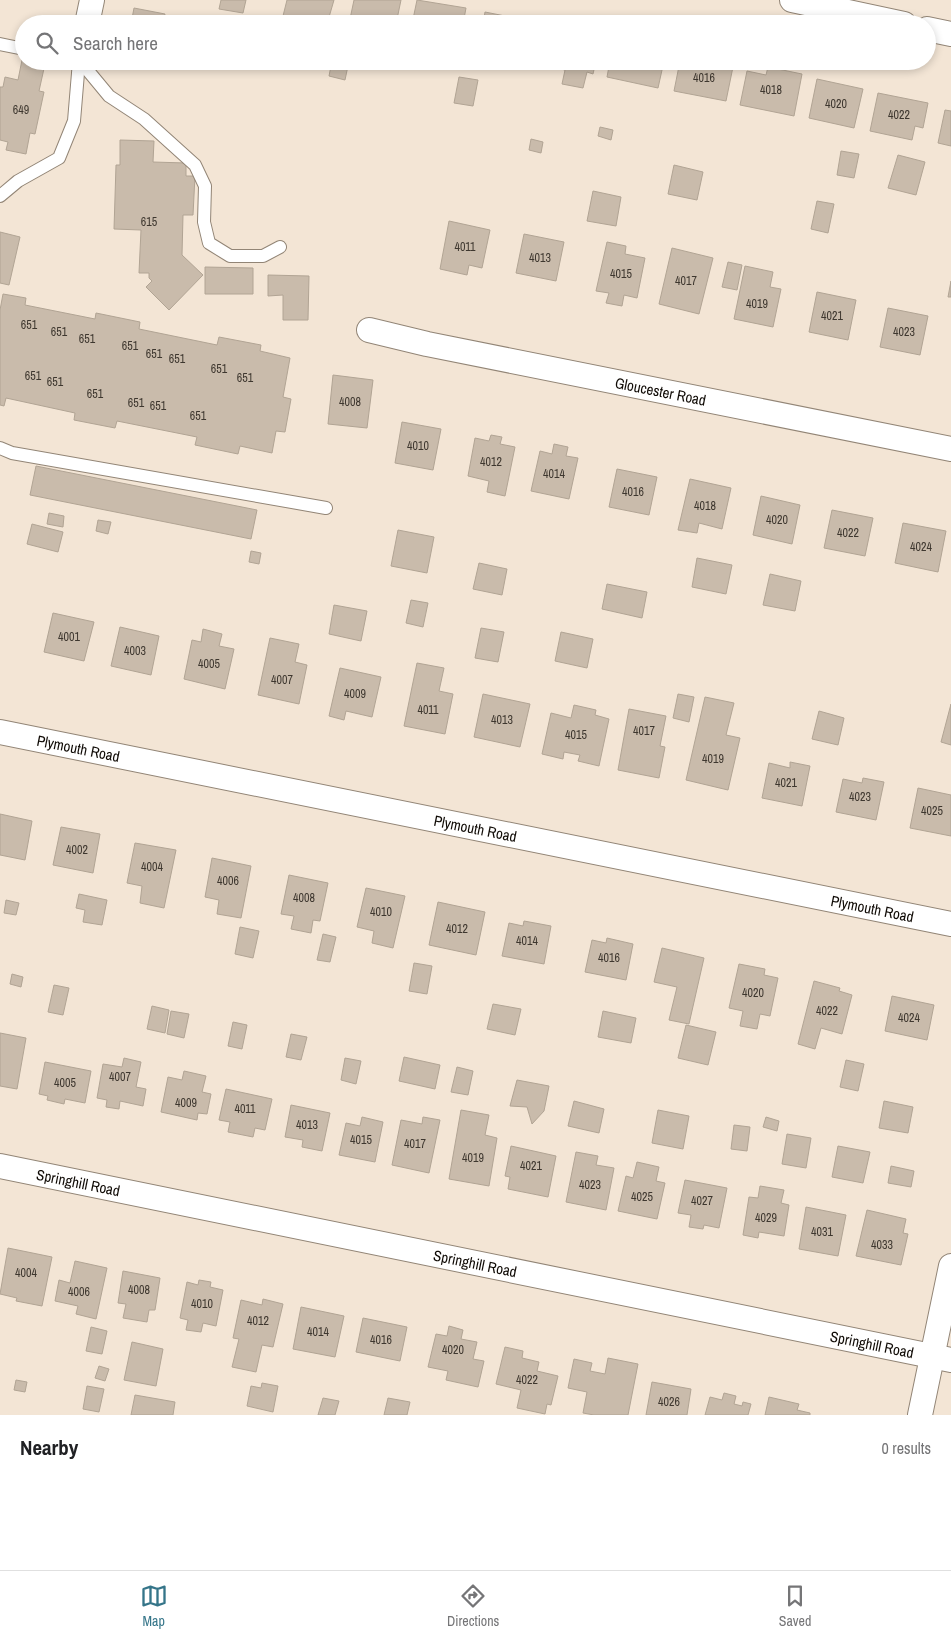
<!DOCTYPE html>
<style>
:root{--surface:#fff;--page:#f6f6f6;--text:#202124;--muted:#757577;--line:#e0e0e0;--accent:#357589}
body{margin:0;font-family:"Archivo Narrow",sans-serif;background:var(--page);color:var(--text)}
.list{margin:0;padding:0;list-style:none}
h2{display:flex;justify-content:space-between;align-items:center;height:65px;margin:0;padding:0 20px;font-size:21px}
h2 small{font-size:16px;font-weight:400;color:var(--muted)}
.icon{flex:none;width:28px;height:28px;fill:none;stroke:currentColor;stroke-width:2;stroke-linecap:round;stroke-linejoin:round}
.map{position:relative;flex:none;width:951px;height:1415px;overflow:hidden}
.search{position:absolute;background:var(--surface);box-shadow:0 2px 8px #0003;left:15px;right:15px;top:15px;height:55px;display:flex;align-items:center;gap:12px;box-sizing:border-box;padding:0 18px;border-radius:28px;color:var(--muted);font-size:19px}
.sheet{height:155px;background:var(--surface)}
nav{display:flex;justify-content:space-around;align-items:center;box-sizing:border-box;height:70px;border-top:1px solid var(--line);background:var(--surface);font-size:14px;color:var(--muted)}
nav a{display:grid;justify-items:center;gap:2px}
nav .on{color:var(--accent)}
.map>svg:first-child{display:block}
.building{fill:#c9bbab;stroke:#b1a494}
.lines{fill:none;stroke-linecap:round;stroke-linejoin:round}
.lane-casing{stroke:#928576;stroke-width:14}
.street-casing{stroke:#928576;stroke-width:26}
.lane{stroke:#fff;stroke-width:12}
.street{stroke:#fff;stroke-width:24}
.labels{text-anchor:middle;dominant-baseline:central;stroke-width:5;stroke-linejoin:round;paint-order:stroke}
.number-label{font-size:12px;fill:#3e372f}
.street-label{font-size:15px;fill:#100b06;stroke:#fff}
</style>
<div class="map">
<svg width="951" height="1415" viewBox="0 0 951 1415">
<rect width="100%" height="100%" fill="#f3e5d5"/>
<g class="building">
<path d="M221 0H246L243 13 219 9Z"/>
<path d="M287 0H334L327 24 307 18 305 24H291L292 19 283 16Z"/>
<path d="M354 0H401L396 24H372L350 19Z"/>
<path d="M417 0 466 8 463 24H412Z"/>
<path d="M134 8 165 14 163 24H131Z"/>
<path d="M485 12 530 21V24H483Z"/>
<path d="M195 20 211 24H195Z"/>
<path d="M22 60 45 64 39 91 44 92 35 134 30 133 26 154 6 150 8 142 0 140V87H3L5 77 18 80Z"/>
<path d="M259 61H277L275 69 258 65Z"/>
<path d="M332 61H349L345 80 329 76Z"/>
<path d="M435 61H455V65Z"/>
<path d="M540 61H596L593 74 587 72 583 88 562 84 565 70 539 64Z"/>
<path d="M610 61H664L658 88 607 77Z"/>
<path d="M680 61H693L706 64V61L734 62 726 101 674 91Z"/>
<path d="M768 67 802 74 794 116 740 105 747 71 766 75Z"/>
<path d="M459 77 478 80 473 106 454 103Z"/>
<path d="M817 79 863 89 854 128 809 118Z"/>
<path d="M878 93 928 103 923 128 915 126 912 140 870 131Z"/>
<path d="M945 110 951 111V146L938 143Z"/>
<path d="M600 127 613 130 611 140 598 136Z"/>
<path d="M531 139 543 142 541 153 529 150Z"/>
<path d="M120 140 154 141 153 162 186 163V176H195L193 215H183L182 255 203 275 169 310 146 287 152 281 149 278V273H139L141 230 114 229 116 165H120Z"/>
<path d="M841 151 859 154 854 178 837 175Z"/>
<path d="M898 155 925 162 916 195 888 188Z"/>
<path d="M674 165 703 172 697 200 668 194Z"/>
<path d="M593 191 621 197 616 226 587 221Z"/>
<path d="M817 201 834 204 828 233 811 229Z"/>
<path d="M449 221 490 230 482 268 469 265 467 275 440 269Z"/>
<path d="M0 232 20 237 9 285 0 283Z"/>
<path d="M524 234 564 242 556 281 516 273Z"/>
<path d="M607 242 626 246 625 254 645 258 637 298 624 295 622 306 606 303 609 293 596 291Z"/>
<path d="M672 248 713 258 699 314 659 304Z"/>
<path d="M728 262 742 265 737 290 722 287Z"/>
<path d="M745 266 773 272 770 287 781 289 773 327 734 319Z"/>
<path d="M205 267 253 268V294H205Z"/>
<path d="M268 275 309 276 308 320H283V295L268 296Z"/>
<path d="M951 281V297H948Z"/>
<path d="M817 292 856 300 848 340 809 332Z"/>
<path d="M3 294 26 298 25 305 95 319 96 313 140 322 139 329 217 345 219 337 261 345 260 351 290 358 283 397 291 399 285 432 276 431 272 453 240 446 238 454 195 445 197 437 117 421 115 428 74 420 75 413 6 398 4 406 0 405V310Z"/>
<path d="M888 308 928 316 920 355 880 347Z"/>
<path d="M333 375 373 380 367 428 328 424Z"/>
<path d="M402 422 441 429 433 470 395 463Z"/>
<path d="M491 435 502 437 500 444 515 447 505 496 487 492 489 481 468 476 475 438 489 441Z"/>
<path d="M554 444 568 447 566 456 578 458 569 499 531 491 540 451 552 454Z"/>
<path d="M36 466 257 510 251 539 30 495Z"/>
<path d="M617 469 657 477 649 515 609 507Z"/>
<path d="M690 479 731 488 722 529 699 523 697 533 678 530Z"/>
<path d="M761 496 800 505 792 544 753 535Z"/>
<path d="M832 510 873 518 865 556 824 548Z"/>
<path d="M49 513 64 516 63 527 47 524Z"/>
<path d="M98 520 111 522 108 534 96 531Z"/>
<path d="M903 523 946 531 938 572 895 563Z"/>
<path d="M32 524 63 532 58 552 27 544Z"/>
<path d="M398 530 434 537 427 573 391 566Z"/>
<path d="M251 551 261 553 259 564 249 562Z"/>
<path d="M697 558 732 565 726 594 692 587Z"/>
<path d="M479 563 507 569 502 595 473 589Z"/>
<path d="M770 574 801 581 795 611 763 605Z"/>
<path d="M607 584 647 592 642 618 602 609Z"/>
<path d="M411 600 428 603 423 627 406 623Z"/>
<path d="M334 605 367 611 361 641 329 634Z"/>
<path d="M53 613 94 622 84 661 44 652Z"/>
<path d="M120 627 159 636 151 675 111 666Z"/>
<path d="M481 628 504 632 498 662 475 658Z"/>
<path d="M203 629 222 634 219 646 234 649 225 689 184 679 192 640 201 642Z"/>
<path d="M561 632 593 639 587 668 555 661Z"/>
<path d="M270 638 299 644 295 662 307 665 299 704 258 695Z"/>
<path d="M417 663 444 668 439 691 453 694 445 734 404 726Z"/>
<path d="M340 668 381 677 372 717 346 711 344 720 329 716Z"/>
<path d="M483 694 530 704 520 747 474 737Z"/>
<path d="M678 694 694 697 689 722 673 718Z"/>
<path d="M705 697 734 703 726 735 740 738 728 790 686 780Z"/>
<path d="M951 704V745L941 742Z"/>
<path d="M574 705 596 710 595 715 609 719 599 766 578 761 580 755 564 752 563 759 542 754 551 713 571 718Z"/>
<path d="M629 709 666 716 660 746 665 747 659 778 618 770Z"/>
<path d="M819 711 844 718 838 745 812 739Z"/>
<path d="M790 762 810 766 802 806 762 798 769 763 790 768Z"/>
<path d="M863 778 884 782 876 820 836 812 843 779 862 783Z"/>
<path d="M918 788 951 795V836L910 828Z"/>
<path d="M0 814 32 821 25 860 0 855Z"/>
<path d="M61 827 100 834 93 873 53 865Z"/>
<path d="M135 843 176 850 164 908 140 903 142 886 127 883Z"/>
<path d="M212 858 251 866 241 918 217 914 219 900 205 897Z"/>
<path d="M289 875 328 883 320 921 313 920 311 933 291 929 294 916 281 914Z"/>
<path d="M366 888 405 896 393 948 372 943 374 931 357 927Z"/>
<path d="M79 894 107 900 102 925 83 922 85 910 76 908Z"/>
<path d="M6 900 19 903 16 915 4 913Z"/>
<path d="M438 902 485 912 476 955 429 945Z"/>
<path d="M524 921 551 926 544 964 502 956 509 923 523 926Z"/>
<path d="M240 927 259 931 253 958 235 954Z"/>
<path d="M323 934 336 937 330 962 317 960Z"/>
<path d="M607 938 633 944 626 980 585 972 592 940 606 943Z"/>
<path d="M662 948 704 958 689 1024 669 1020 677 987 654 982Z"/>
<path d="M414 963 432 966 427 994 409 991Z"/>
<path d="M739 964 765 969 764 975 778 978 770 1016 760 1014 757 1029 740 1026 743 1011 729 1008Z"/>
<path d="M12 974 23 977 21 987 10 984Z"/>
<path d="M814 981 840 988 839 991 852 995 842 1034 821 1028 815 1049 798 1044Z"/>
<path d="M54 985 69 988 63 1015 48 1012Z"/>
<path d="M892 996 934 1005 927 1040 885 1031Z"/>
<path d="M493 1004 521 1009 515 1035 487 1029Z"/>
<path d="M152 1006 169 1010 165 1033 147 1029Z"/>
<path d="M171 1011 189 1014 184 1038 167 1034Z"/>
<path d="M603 1011 636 1018 631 1043 598 1037Z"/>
<path d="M233 1022 247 1025 242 1049 228 1046Z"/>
<path d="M686 1025 716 1032 708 1065 678 1058Z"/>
<path d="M0 1033 26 1038 17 1089 0 1086Z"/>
<path d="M291 1034 307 1037 301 1060 286 1057Z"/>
<path d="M404 1057 440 1065 435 1089 399 1081Z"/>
<path d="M124 1058 141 1062 136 1087 146 1089 143 1106 120 1101 119 1109 106 1107 107 1100 97 1098 103 1064 122 1067Z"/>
<path d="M345 1058 361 1061 356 1084 341 1080Z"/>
<path d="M846 1060 864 1064 858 1091 840 1087Z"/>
<path d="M45 1062 91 1071 85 1103 65 1099 64 1104 47 1100 48 1096 39 1094Z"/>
<path d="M457 1067 473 1071 468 1095 451 1092Z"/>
<path d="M184 1071 206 1076 202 1092 211 1094 207 1114 198 1113 197 1120 161 1112 168 1077 182 1080Z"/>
<path d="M517 1080 549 1086 544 1111 532 1124 527 1107 510 1106Z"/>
<path d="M226 1089 272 1099 265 1130 255 1128 253 1137 228 1132 230 1122 219 1120Z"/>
<path d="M574 1101 604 1109 599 1133 568 1126Z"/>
<path d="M884 1101 913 1107 908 1133 879 1128Z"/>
<path d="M291 1105 330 1113 322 1151 302 1147 303 1140 285 1137Z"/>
<path d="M461 1110 489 1115 485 1135 497 1138 489 1186 449 1179Z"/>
<path d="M658 1110 689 1116 683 1149 652 1143Z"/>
<path d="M362 1117 383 1122 375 1162 339 1155 346 1123 360 1126Z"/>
<path d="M423 1117 440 1120 429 1173 392 1165 401 1120 422 1124Z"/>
<path d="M766 1117 779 1121 777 1131 763 1127Z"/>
<path d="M734 1125 750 1127 747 1151 731 1149Z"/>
<path d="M787 1134 811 1138 806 1168 782 1164Z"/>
<path d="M511 1146 556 1156 548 1197 508 1189 510 1177 505 1176Z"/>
<path d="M838 1146 870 1152 863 1183 832 1177Z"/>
<path d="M576 1152 598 1156 596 1165 614 1168 606 1210 566 1202Z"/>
<path d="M637 1162 659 1167 656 1181 665 1183 657 1219 618 1211 626 1176 633 1178Z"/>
<path d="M891 1166 914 1171 911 1187 888 1183Z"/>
<path d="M685 1180 727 1188 719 1228 704 1225 703 1229 689 1227 691 1215 678 1213Z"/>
<path d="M760 1186 784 1190 781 1203 789 1205 784 1236 759 1232 758 1238 743 1235 749 1197 758 1198Z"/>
<path d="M806 1207 846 1215 838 1256 799 1249Z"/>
<path d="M867 1210 906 1219 903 1233 908 1234 901 1265 856 1256Z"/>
<path d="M8 1248 52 1257 42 1306 16 1301 17 1298 0 1294Z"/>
<path d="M75 1261 107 1268 96 1319 76 1314 78 1306 55 1301 59 1280 70 1283Z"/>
<path d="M123 1271 160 1278 155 1310H149L147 1322 123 1318 126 1304 118 1303Z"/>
<path d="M199 1280 211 1282 210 1287 223 1290 216 1326 203 1323 201 1332 186 1330 188 1320 180 1318 187 1282 198 1285Z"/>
<path d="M263 1299 283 1304 273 1347 262 1345 256 1372 232 1367 239 1339 233 1338 241 1300 262 1305Z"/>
<path d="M301 1307 344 1316 335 1357 293 1349Z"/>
<path d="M363 1318 407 1327 400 1361 356 1352Z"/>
<path d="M449 1326 463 1330 461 1339 477 1342 473 1359 484 1361 478 1387 446 1380 448 1371 428 1367 436 1334 447 1336Z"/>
<path d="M91 1327 107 1331 102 1354 86 1351Z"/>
<path d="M132 1342 163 1349 156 1386 124 1380Z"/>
<path d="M505 1347 523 1351 522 1358 539 1362 537 1371 558 1376 551 1405 547 1404 545 1414 517 1408 521 1390 496 1384Z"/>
<path d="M608 1358 638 1364 628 1415H594L583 1413 587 1392 568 1388 574 1359 592 1363 590 1371 605 1374Z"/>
<path d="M99 1366 109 1369 105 1381 95 1378Z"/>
<path d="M16 1380 27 1382 25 1392 14 1390Z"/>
<path d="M652 1382 691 1389 687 1415H646Z"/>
<path d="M262 1383 278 1386 273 1412 247 1406 251 1386 261 1388Z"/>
<path d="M87 1386 104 1389 99 1412 83 1409Z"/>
<path d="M724 1393 736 1396 734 1404 742 1406 743 1402 751 1404 748 1415H705L710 1397 722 1400Z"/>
<path d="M135 1395 175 1402 173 1415H131Z"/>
<path d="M769 1397 799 1404 797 1410 810 1413V1415H765Z"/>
<path d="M323 1398 339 1401 335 1415H318Z"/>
<path d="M388 1398 410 1402 407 1415H384Z"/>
</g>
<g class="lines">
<defs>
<g id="lane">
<path d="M0 44 24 49"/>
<path d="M80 61 109 96 144 119 195 165 205 186 204 222 209 243 230 256H263L280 247"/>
<path d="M0 196 18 181 59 158 74 121 79 61"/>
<path d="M0 448 12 453 326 508"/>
</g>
<g id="street">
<path d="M792 0 904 24"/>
<path d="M87 24 92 0"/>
<path d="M927 29 951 34"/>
<path id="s1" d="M369 330 427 344 951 449"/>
<path id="s2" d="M0 732 951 924"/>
<path id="s3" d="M0 1166 951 1360"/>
<path d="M920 1415 951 1266"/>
</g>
</defs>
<use href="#lane" class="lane-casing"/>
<use href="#street" class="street-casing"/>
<use href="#lane" class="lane"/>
<use href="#street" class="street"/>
</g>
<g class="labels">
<g class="number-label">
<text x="704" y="78">4016</text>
<text x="771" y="90">4018</text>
<text x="836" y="104">4020</text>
<text x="21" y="110">649</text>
<text x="899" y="115">4022</text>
<text x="149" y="222">615</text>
<text x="465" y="247">4011</text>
<text x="540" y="258">4013</text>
<text x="621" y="274">4015</text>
<text x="686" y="281">4017</text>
<text x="757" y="304">4019</text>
<text x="832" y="316">4021</text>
<text x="29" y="325">651</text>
<text x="59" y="332">651</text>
<text x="904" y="332">4023</text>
<text x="87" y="339">651</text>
<text x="130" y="346">651</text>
<text x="154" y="354">651</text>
<text x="177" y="359">651</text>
<text x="219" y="369">651</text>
<text x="33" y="376">651</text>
<text x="245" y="378">651</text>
<text x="55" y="382">651</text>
<text x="95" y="394">651</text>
<text x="350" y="402">4008</text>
<text x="136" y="403">651</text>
<text x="158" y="406">651</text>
<text x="198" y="416">651</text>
<text x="418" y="446">4010</text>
<text x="491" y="462">4012</text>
<text x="554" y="474">4014</text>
<text x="633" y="492">4016</text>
<text x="705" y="506">4018</text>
<text x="777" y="520">4020</text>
<text x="848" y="533">4022</text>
<text x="921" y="547">4024</text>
<text x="69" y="637">4001</text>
<text x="135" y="651">4003</text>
<text x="209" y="664">4005</text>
<text x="282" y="680">4007</text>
<text x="355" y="694">4009</text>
<text x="428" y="710">4011</text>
<text x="502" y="720">4013</text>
<text x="644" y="731">4017</text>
<text x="576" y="735">4015</text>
<text x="713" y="759">4019</text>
<text x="786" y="783">4021</text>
<text x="860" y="797">4023</text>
<text x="932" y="811">4025</text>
<text x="77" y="850">4002</text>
<text x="152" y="867">4004</text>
<text x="228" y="881">4006</text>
<text x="304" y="898">4008</text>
<text x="381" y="912">4010</text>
<text x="457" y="929">4012</text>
<text x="527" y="941">4014</text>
<text x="609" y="958">4016</text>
<text x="753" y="993">4020</text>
<text x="827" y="1011">4022</text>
<text x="909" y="1018">4024</text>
<text x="120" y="1077">4007</text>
<text x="65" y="1083">4005</text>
<text x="186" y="1103">4009</text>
<text x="245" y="1109">4011</text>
<text x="307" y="1125">4013</text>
<text x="361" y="1140">4015</text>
<text x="415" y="1144">4017</text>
<text x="473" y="1158">4019</text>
<text x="531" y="1166">4021</text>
<text x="590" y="1185">4023</text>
<text x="642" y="1197">4025</text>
<text x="702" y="1201">4027</text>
<text x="766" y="1218">4029</text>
<text x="822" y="1232">4031</text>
<text x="882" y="1245">4033</text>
<text x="26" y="1273">4004</text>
<text x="139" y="1290">4008</text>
<text x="79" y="1292">4006</text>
<text x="202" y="1304">4010</text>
<text x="258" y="1321">4012</text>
<text x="318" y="1332">4014</text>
<text x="381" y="1340">4016</text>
<text x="453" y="1350">4020</text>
<text x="527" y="1380">4022</text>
<text x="669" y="1402">4026</text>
</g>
<g class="street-label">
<text stroke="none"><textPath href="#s1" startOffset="298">Gloucester Road</textPath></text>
<text stroke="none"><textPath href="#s2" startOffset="80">Plymouth Road</textPath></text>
<text stroke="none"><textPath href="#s2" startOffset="485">Plymouth Road</textPath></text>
<text stroke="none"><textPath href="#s2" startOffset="890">Plymouth Road</textPath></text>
<text stroke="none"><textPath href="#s3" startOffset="80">Springhill Road</textPath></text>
<text stroke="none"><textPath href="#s3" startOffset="485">Springhill Road</textPath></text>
<text stroke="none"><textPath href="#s3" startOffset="890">Springhill Road</textPath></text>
</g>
</g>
</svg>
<div class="search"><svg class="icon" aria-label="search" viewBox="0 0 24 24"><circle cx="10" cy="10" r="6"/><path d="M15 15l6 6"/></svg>Search here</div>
</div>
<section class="sheet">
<h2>Nearby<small>0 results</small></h2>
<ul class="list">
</ul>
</section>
<nav>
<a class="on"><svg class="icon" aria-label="map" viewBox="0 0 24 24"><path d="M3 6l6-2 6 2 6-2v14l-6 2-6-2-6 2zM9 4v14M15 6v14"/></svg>Map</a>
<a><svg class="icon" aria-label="directions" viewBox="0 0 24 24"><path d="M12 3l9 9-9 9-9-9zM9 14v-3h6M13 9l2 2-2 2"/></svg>Directions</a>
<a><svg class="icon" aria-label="saved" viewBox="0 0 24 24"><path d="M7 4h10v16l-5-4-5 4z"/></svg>Saved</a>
</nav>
